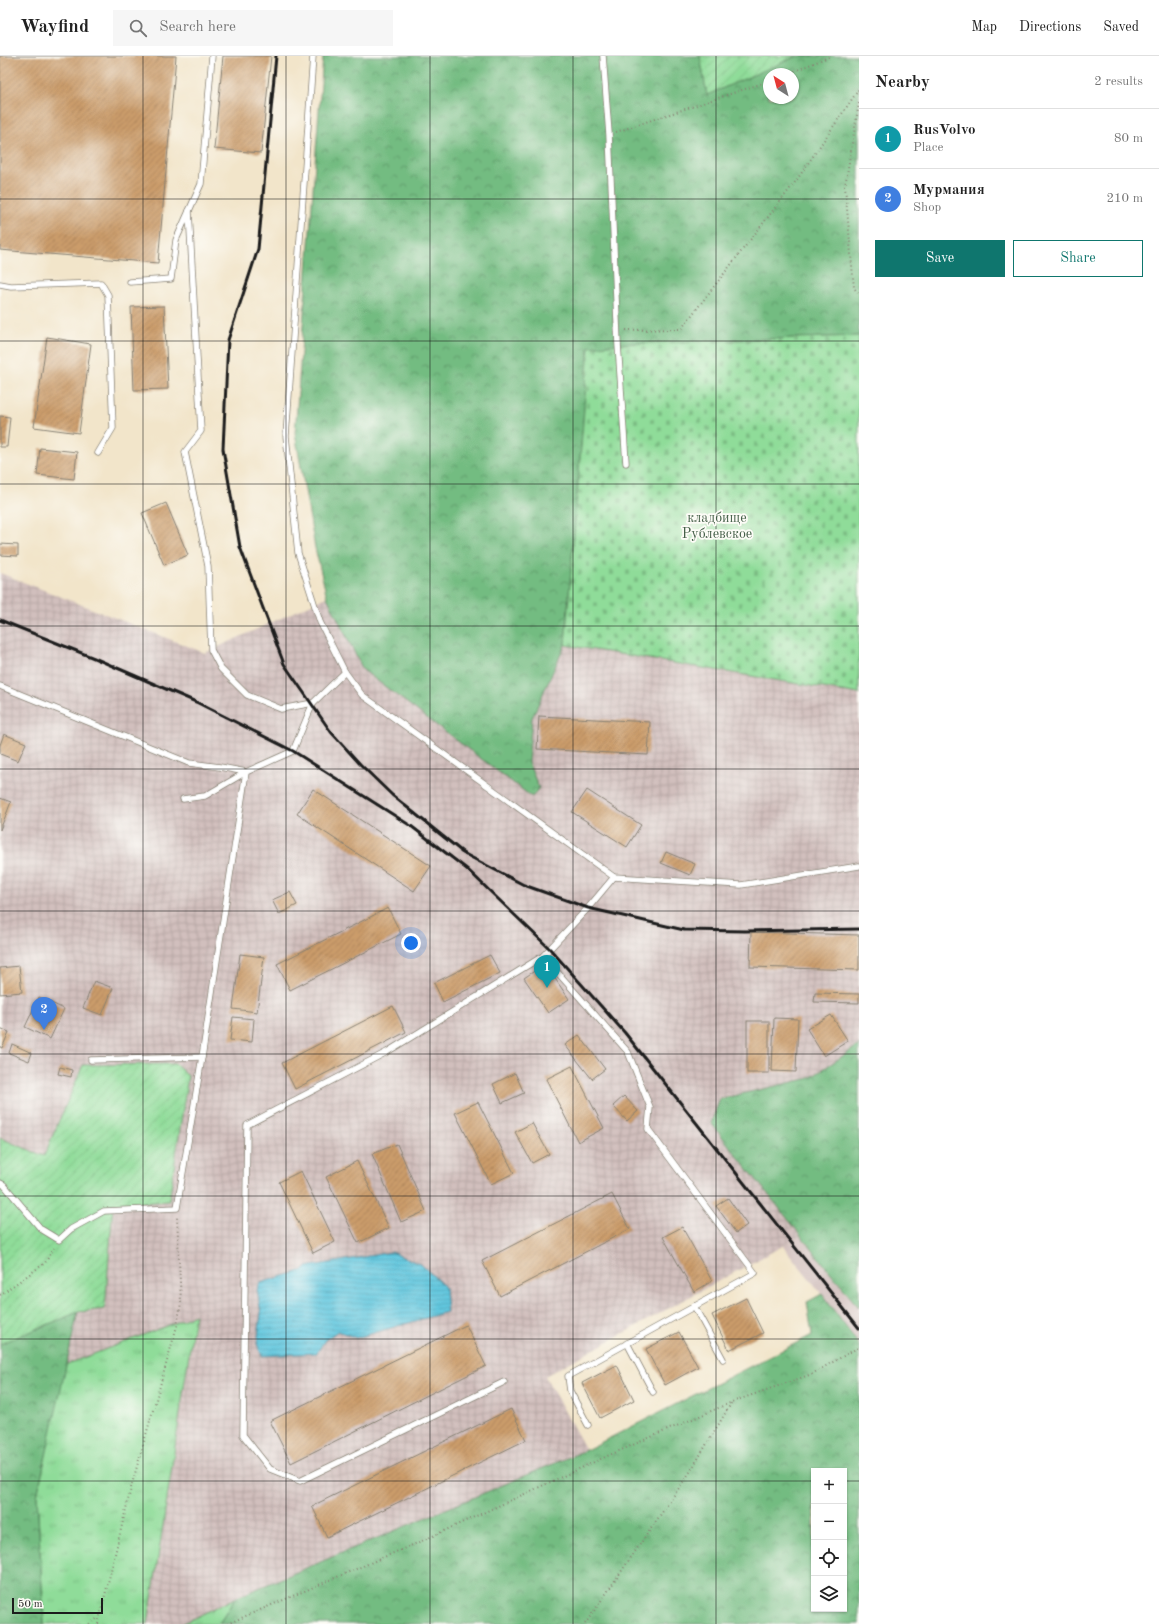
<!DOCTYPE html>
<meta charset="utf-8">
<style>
:root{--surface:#fff;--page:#f6f6f6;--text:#222;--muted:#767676;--line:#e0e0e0;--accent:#0f766e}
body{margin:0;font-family:"Old Standard TT",serif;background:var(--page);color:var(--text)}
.controls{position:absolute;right:12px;bottom:12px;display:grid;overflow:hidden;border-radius:0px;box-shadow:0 1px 3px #0004}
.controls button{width:36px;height:36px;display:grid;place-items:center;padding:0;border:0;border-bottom:1px solid var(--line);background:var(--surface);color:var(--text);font:20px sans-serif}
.compass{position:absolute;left:763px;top:12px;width:36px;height:36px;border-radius:50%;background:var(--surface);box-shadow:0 1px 3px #0004;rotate:324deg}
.scale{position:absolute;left:12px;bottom:10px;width:91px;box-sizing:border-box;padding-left:4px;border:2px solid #1c1c1c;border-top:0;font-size:11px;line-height:14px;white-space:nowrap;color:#1c1c1c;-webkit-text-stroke:3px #fdfcf7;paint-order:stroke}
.you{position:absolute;left:411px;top:887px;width:14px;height:14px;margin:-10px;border:3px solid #fff;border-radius:50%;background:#1a73e8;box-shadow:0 0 0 6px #1a73e833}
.badge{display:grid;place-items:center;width:26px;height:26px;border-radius:50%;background:var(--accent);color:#fff;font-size:13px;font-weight:700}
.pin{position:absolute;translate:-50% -33px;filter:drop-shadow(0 1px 2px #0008)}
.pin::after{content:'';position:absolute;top:21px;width:14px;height:12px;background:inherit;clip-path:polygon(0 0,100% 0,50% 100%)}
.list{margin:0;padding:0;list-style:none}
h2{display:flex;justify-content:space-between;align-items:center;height:52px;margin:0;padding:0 16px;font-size:17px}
h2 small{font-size:13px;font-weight:400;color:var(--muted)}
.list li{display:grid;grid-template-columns:26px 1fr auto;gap:12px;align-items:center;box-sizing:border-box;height:60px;padding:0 16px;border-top:1px solid var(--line)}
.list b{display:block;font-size:15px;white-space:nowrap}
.list p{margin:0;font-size:13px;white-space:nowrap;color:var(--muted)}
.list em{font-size:13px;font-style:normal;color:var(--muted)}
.actions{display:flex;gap:8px;padding:12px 16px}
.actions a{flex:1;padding:9px 0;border:1px solid var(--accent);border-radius:0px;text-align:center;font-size:14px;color:var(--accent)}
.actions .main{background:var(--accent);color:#fff}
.icon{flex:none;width:22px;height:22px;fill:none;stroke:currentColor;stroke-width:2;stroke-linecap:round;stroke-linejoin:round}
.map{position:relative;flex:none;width:859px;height:1568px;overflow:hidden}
header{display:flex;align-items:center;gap:24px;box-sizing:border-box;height:56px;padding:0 20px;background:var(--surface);border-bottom:1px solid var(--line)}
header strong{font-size:19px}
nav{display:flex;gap:22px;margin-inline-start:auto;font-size:14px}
.search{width:280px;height:36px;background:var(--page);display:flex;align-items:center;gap:10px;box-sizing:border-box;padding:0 14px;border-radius:0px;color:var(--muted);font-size:15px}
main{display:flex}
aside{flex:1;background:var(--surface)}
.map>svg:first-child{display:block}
.industrial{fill:url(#industrial-grid)}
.railway{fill:#d1bfbd}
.grass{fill:url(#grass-tufts);stroke:#567c5a}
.forest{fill:url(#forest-crowns);stroke:#486c4e;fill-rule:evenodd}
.cemetery{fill:url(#cemetery-stones);stroke:#567c5a}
.garden{fill:url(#garden-furrows);stroke:#567c5a}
.water{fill:url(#water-rules);stroke:#3e717d}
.building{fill:url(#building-hatch)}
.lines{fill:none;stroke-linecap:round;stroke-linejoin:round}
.lane-casing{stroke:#878073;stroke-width:7}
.path{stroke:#878073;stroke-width:2;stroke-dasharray:1 3;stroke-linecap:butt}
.lane{stroke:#fff;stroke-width:5.5}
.rail{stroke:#1c1c1c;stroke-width:3}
.grid{fill:none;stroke:#1c1c1c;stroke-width:1;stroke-opacity:0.55}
.labels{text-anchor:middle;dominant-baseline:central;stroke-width:3.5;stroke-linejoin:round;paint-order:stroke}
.park-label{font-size:14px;fill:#445f48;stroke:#fdfcf7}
</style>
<header>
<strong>Wayfind</strong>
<div class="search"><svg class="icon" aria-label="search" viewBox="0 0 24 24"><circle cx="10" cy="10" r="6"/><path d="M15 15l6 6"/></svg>Search here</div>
<nav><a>Map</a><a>Directions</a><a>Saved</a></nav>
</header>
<main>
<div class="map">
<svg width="859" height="1568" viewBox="0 0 859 1568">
<defs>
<pattern id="industrial-grid" width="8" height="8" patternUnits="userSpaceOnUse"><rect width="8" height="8" fill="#d1bfbd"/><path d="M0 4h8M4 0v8" fill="none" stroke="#b3a4a2"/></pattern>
<pattern id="grass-tufts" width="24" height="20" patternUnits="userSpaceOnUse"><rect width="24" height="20" fill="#8fdc99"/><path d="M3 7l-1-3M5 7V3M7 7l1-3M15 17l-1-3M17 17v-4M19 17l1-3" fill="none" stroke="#7bbc83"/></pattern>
<pattern id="forest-crowns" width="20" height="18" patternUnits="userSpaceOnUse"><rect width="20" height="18" fill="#73bc81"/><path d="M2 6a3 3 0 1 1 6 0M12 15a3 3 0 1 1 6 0" fill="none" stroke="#5e9869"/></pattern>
<pattern id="cemetery-stones" width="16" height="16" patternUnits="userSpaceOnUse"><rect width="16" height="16" fill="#8fdc99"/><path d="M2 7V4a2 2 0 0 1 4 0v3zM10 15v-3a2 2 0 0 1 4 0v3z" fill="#7bbc83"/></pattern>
<pattern id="garden-furrows" width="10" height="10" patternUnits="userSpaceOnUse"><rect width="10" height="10" fill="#8fdc99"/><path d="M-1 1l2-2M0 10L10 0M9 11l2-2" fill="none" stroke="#7bbc83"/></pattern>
<pattern id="water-rules" width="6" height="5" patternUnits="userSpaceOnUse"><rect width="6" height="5" fill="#61c6de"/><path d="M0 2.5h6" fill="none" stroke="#54aabe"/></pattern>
<pattern id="building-hatch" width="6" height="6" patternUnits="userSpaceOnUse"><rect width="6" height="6" fill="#cb9c6a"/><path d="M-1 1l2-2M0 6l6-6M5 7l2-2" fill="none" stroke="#a47e56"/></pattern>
</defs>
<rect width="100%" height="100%" fill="#fdfcf7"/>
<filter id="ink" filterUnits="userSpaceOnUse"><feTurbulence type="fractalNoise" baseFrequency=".025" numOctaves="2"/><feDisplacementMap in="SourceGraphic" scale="8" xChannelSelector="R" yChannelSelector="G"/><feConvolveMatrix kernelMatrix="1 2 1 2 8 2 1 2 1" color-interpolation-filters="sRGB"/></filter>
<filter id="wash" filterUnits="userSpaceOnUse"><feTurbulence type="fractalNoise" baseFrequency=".012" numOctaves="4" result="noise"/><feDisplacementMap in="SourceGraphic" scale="16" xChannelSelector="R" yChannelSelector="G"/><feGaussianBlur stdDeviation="0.9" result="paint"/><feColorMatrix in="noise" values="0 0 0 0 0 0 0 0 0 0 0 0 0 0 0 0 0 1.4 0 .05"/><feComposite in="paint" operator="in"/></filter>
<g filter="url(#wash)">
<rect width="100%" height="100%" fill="#f2e5ca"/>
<path class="industrial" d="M0 517 205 597 327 541 363 614 539 732 528 706 532 662 565 589 859 638V989L810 1022 720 1043 769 1140 801 1180 545 1320 586 1394 235 1542 182 1568H148L195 1260 65 1309 78 1256 105 1252 113 1149 83 1009 44 1100 0 1082Z"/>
<path class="railway" d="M801 1180 859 1252V1289L822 1238 783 1190Z"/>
<g class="grass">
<path d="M195 1259 148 1568H44L37 1440 65 1309Z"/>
<path d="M235 1542 219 1568H182Z"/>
</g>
<g class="forest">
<path d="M323 0H700L707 39 797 0H859V280L618 288 589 291 565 589 532 662 528 706 539 732 532 741 363 614 327 541 315 492 295 377ZM769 18H793V42H769Z"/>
<path d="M859 989V1252L711 1067 720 1043 810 1022Z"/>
<path d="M822 1238 859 1289V1568H219L235 1542 586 1394 812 1279 807 1246ZM814 1415H844V1553H814Z"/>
<path d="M78 1256 37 1440 44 1568H0V1288Z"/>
</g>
<path class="cemetery" d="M859 280V638L565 589 589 291 618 288Z"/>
<g class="garden">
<path d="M700 0H797L707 39Z"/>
<path d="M175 1008 188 1020 169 1145 113 1149 105 1253 78 1256 0 1288V1082L44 1100 83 1009Z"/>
</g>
<path class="water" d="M391 1196 422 1209 445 1231 447 1256 356 1282 338 1275 325 1284 317 1297 262 1300 257 1288 261 1257 257 1234 260 1227 304 1214 306 1211Z"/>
<g id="blocks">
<g class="building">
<path d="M0 0H176L158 207 0 194Z"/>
<path d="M223 0H271L261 97 214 93Z"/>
<path d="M164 250 168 333 134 334 131 251Z"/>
<path d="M47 281 91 288 79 377 34 371Z"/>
<path d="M0 360 10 361 7 391H0Z"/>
<path d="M40 392 77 396 74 423 37 419Z"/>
<path d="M166 447 188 499 164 509 142 457Z"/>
<path d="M0 488 18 489V500L0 499Z"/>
<path d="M539 660 650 666 648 699 537 693Z"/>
<path d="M4 678 26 687 18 705 0 698V689Z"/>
<path d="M313 733 431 810 414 835 297 758Z"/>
<path d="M587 734 641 769 627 791 572 756Z"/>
<path d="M0 742 11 746 0 774Z"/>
<path d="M666 796 695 808 690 819 661 807Z"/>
<path d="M290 836 297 849 279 858 272 844Z"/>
<path d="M388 852 401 878 290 934 277 908Z"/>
<path d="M751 876 859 879V914L750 911Z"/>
<path d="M240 898 264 901 257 956 233 953Z"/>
<path d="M490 899 500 917 443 946 434 927Z"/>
<path d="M545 908 569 943 548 957 524 922Z"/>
<path d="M19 910 22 936 0 938V912Z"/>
<path d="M94 925 113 932 102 959 83 952Z"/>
<path d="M815 937 859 938V947L814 946Z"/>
<path d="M39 941 64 953 50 983 25 971Z"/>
<path d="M393 950 406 976 295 1033 282 1007Z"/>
<path d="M831 959 848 985 824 1000 807 973Z"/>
<path d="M233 961 254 963 252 986 230 984Z"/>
<path d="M774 962 798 963 796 1016 772 1015Z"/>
<rect x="747" y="965" width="22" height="52"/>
<path d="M0 972 9 976 2 992 0 991Z"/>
<path d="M579 979 605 1013 592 1023 565 989Z"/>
<path d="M12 988 32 997 29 1005 9 997Z"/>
<path d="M572 1010 604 1072 578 1086 546 1023Z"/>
<path d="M60 1011 72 1014 71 1021 58 1018Z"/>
<path d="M515 1017 524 1037 502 1047 493 1028Z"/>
<path d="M624 1040 638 1055 627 1065 613 1050Z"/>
<path d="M478 1046 514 1117 491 1128 455 1057Z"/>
<path d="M532 1067 549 1098 532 1107 515 1076Z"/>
<path d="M397 1088 426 1155 401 1166 372 1098Z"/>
<path d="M357 1105 389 1172 358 1187 326 1121Z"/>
<path d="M301 1115 335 1186 313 1197 279 1126Z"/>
<path d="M612 1138 630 1173 500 1240 482 1205Z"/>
<path d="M728 1142 747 1169 736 1177 716 1150Z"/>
<path d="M682 1171 712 1225 694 1236 663 1181Z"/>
<path d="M746 1242 763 1277 729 1294 712 1259Z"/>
<path d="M466 1269 486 1310 291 1407 270 1365Z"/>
<path d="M679 1276 698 1311 665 1329 646 1293Z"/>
<path d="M617 1309 634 1344 600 1362 582 1327Z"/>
<path d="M511 1353 526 1384 327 1481 312 1450Z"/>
</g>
</g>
</g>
<g filter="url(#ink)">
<use href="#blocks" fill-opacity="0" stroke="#878073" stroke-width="1"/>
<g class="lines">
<defs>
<g id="lane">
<path d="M313 0 286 380 298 497 320 566 345 616 362 639 614 821 741 829 859 810"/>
<path d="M603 0 609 78 618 288 626 407"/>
<path d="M189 155 201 375 185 396 208 510 211 594 221 613 247 639 281 653 313 647"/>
<path d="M130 226 171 223 176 184 201 128 212 0"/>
<path d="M0 228 11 230 101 227 108 239 113 372 98 397"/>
<path d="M0 630 189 707 220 711 246 716 205 740 183 743"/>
<path d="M543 900 628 996 650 1051 648 1073 755 1217 568 1320 570 1335 588 1369"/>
<path d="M91 1004 202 1001"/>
<path d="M0 1127 4 1129 41 1173 59 1184 71 1173 104 1155 177 1152 202 1001 246 716 293 695 313 647 345 616"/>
<path d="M694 1250 723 1303"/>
<path d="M627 1287 653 1336"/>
<path d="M504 1326 300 1425 270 1413 243 1379 247 1069 387 996 543 900 588 852 614 821"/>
</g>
</defs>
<use href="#lane" class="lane-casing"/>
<g class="path">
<path d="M787 18 831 0"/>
<path d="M859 47 845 130 854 232 859 238"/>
<path d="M616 76 769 25"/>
<path d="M626 274 681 273 796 125 859 33"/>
<path d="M0 1239 45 1207 54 1192"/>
<path d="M89 1568 98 1562"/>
<path d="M98 1568 132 1428 177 1270 181 1247 177 1161"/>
<path d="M227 1568 424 1484 605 1401 732 1346 812 1318 859 1291"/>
<path d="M585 1568 690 1416 732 1346"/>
</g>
<use href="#lane" class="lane"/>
<g class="rail">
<path d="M276 0 258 193 228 284 223 393 240 491 284 608 331 676 360 708 392 739 466 799"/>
<path d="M0 564 94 602 196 646 293 695 411 770 468 814 550 893 625 977 859 1272"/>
<path d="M461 796 524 829 588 852 684 874 745 875 859 873"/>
</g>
</g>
</g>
<path class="grid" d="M143 0V1568M286 0V1568M430 0V1568M573 0V1568M716 0V1568M0 143H859M0 285H859M0 428H859M0 570H859M0 713H859M0 855H859M0 998H859M0 1140H859M0 1283H859M0 1425H814M844 1425H859"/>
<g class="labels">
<g class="park-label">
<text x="717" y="462">кладбище<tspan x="717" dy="16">Рублевское</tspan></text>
</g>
</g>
</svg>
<div class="controls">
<button>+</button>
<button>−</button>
<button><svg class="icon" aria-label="locate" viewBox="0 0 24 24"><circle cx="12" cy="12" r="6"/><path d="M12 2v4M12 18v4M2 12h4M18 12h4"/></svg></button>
<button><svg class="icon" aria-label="layers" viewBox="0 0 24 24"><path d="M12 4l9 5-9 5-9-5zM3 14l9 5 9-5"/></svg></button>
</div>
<svg class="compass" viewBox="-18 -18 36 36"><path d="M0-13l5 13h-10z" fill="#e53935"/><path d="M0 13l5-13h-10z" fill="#767676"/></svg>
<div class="scale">50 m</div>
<div class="you"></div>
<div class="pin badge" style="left:547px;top:932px;background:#0f9aa8">1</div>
<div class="pin badge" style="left:44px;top:974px;background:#3f7fe0">2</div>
</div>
<aside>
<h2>Nearby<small>2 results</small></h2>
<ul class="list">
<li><span class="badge" style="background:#0f9aa8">1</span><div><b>RusVolvo</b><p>Place</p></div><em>80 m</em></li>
<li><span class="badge" style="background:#3f7fe0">2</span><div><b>Мурмания</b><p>Shop</p></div><em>210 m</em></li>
</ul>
<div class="actions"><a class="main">Save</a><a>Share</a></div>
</aside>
</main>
